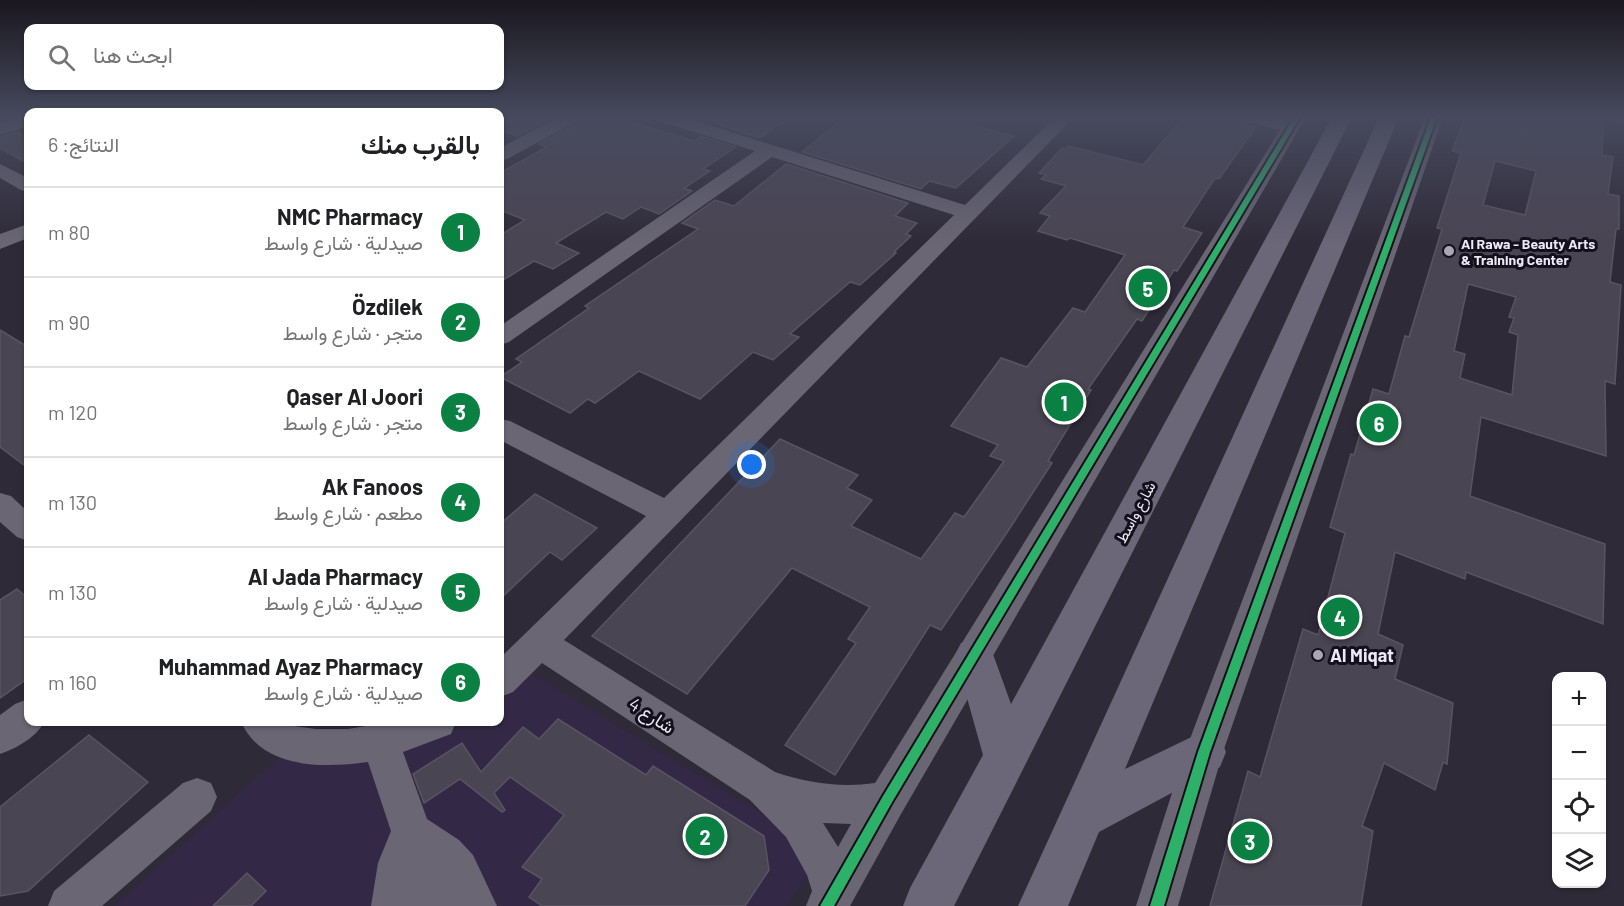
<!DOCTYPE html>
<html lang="ar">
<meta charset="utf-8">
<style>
:root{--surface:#fff;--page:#f6f6f6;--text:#202124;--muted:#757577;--line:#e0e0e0;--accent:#0b8043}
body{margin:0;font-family:Barlow,Vazirmatn,sans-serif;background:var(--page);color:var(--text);direction:rtl}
.controls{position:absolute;right:18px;bottom:18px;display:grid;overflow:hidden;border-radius:12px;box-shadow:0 2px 4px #0004}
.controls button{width:54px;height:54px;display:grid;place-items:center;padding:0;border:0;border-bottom:2px solid var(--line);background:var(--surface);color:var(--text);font:30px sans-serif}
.you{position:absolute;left:752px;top:465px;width:21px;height:21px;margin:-15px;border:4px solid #fff;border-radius:50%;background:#1a73e8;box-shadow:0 0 0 9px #1a73e833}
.badge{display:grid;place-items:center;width:39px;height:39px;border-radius:50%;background:var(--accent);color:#fff;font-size:20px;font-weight:700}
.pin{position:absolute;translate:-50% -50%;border:3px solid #fff;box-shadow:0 2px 6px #0006}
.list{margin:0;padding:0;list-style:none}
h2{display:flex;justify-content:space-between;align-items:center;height:78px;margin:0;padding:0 24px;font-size:26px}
h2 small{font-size:20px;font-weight:400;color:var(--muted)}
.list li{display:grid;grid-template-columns:39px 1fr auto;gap:18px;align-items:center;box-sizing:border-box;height:90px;padding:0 24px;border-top:2px solid var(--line)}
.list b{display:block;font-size:22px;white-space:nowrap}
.list p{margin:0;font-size:20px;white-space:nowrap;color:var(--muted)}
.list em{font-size:20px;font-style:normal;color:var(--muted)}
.icon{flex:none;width:33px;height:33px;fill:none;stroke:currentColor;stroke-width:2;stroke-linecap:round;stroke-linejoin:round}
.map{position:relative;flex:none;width:1624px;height:906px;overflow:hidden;direction:ltr}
.search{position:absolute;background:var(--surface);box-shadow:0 2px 4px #0004;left:24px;top:24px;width:480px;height:66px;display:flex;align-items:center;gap:15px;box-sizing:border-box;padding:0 21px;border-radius:12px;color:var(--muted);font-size:22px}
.panel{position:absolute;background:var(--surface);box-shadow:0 2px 4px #0004;left:24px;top:108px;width:480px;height:618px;border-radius:12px;direction:rtl}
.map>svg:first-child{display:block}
.built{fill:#332947}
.building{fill:#4a4553;stroke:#595461;stroke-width:1.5;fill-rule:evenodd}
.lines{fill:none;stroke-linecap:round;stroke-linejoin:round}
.minor{fill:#6a6674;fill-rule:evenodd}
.major{fill:#6b6678;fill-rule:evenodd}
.cycleway-casing{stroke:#13101b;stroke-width:4}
.cycleway{fill:#2db169;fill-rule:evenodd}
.poi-dot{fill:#aba6b6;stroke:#13101b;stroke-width:2}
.labels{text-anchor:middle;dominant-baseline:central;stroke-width:6;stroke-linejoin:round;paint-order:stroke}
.far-poi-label{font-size:14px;font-weight:bold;fill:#eee9fa;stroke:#13101b;text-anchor:start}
.street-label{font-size:15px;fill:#eee9fa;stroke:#13101b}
.near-poi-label{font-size:18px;font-weight:bold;fill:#eee9fa;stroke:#13101b;text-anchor:start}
.near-street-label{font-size:18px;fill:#eee9fa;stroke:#13101b}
</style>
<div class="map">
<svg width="1624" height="906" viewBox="0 0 1624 906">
<rect width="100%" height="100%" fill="#2f2a38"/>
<path class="built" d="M527 671 824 852 786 906H115L285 752 355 765 471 722H500V696Z"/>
<g class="building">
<path d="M500 117H553L517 136 500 130Z"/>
<path d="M582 117H614L694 141 701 136 736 147 703 169 710 171 684 188 692 191 659 214 641 207 623 219 606 212 556 243 579 253 553 269 534 261 500 282V235L525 220 500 210V173L547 147 539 144 578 123Z"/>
<path d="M705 117H791L759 138 705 120Z"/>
<path d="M845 117H982L972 125 1014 136 956 188 929 181 921 189 802 152Z"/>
<path d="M1184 117H1236L1240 123 1256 127 1219 179 1215 178 1183 227 1202 233 1177 271 1174 270 1142 321 1137 319 1088 389 1091 390 1048 461 1052 463 1008 531 941 630 930 625 835 775 785 745 856 643 848 639 870 607 792 568 687 694 592 636 780 439 858 475 847 488 872 500 851 526 921 559 955 513 964 517 1004 461 990 456 998 445 951 426 1001 358 1027 367 1073 308 1085 312 1125 255 1070 238 1067 240 1038 231 1050 216 1040 213 1066 186 1041 179 1046 175 1039 173 1062 148 1065 149 1069 146 1143 165Z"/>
<path d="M1465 117H1580L1603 121 1602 155 1613 157 1608 194 1619 196V229H1616L1610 282 1621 285 1615 384 1605 381 1606 456 1481 417 1470 496 1605 544 1603 624 1466 572 1465 579 1395 552 1378 634 1403 645 1395 679 1453 703 1447 764 1443 762 1435 790 1384 763 1362 826 1373 831 1361 906H1210L1248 771 1260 777 1303 629 1318 635 1345 533 1330 527 1351 454 1354 455 1373 389 1389 394 1405 336 1409 337 1442 229 1437 228 1461 153 1452 151ZM1495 161 1536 171 1525 215 1483 205ZM1468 284 1516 297 1509 317 1514 318 1509 332 1518 335 1512 395 1460 378 1465 354 1454 351Z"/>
<path d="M17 132 28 138V164L0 148V137Z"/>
<path d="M786 164 908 203 895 216 917 223 906 234 911 236 894 252 896 253 860 285 850 282 790 334 799 337 773 360 753 352 700 399 639 371 595 403 588 399 570 413 500 377 522 362 516 359 589 308 585 306 698 229 682 223 715 200 734 206Z"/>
<path d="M0 330 28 347V468L0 447Z"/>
<path d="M535 494 597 528 562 560 550 552 500 599V524Z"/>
<path d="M17 589 28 598V678L0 698V600Z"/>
<path d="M558 719 646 775 653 766 764 836 769 870 745 906H542L529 897 542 879 522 867 564 815 510 777 494 793 505 810 502 812 460 779 424 803 413 774 462 743 481 772 523 727 539 739Z"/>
<path d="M89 735 148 782 28 891 0 896V807Z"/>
<path d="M247 873 266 891 251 906H213Z"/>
</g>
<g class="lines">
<g class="minor">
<path d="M20 117H28V126L0 135V124Z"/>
<path d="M558 117H580L577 121 507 159 500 161V148Z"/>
<path d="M656 117H683L965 205 1055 117H1074L564 640 775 772C808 783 841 788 875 783L1280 130 1241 121 1238 117H1270L1286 121 1288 117H1306L901 814 850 906H806L812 891 807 875 786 837 750 800 542 663 513 692 500 697V658L646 516 500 440V419L510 421 664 498 954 215 772 157 509 342 500 345V326L755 151 659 121ZM823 823 851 824 838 847Z"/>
<path d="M1425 117H1443L1223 752 1178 906H1136L1185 752Z"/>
<path d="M1611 117H1624V123L1614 121Z"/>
<path d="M0 164 28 178V192L21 190 0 178Z"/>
<path d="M28 224V238L0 249V234Z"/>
<path d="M0 493 11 496 28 512V541L17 537 0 522Z"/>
<path d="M28 699V722H44C37 737 15 749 0 754V715L15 704Z"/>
<path d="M241 722H288L294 726 316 729H348L390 722H456L451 734 403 752 427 819 459 840 473 855 497 906H371L378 863 391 831 368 762C324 768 263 770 241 722Z"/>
<path d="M197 778 211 783 217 797 211 811 102 906H48L54 891 183 783Z"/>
</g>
<g class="major">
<path d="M1332 117H1352L954 906H903L910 888 983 755 955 655 961 643 975 637 989 643 1011 704Z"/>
<path d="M1379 117H1399L1125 769 1204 731 1220 737 1226 752 1220 767 1099 832 1068 906H1018Z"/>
</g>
<defs>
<g id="cycleway">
<path d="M1294 117H1300L891 804 834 906H820L883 796Z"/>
<path d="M1431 117H1437L1210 752 1164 906H1150L1198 752Z"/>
</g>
</defs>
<use href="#cycleway" class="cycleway-casing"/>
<use href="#cycleway" class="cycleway"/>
</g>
<linearGradient id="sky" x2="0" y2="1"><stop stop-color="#1a171f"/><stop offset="0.48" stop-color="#474a5e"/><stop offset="1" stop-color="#474a5e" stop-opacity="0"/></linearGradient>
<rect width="1624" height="244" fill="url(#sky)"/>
<g class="poi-dot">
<circle cx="1449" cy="251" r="6"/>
<circle cx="1318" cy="655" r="6"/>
</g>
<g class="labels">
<g class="far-poi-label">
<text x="1461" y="243">Al Rawa - Beauty Arts<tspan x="1461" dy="16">&amp; Training Center</tspan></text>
</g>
<g class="street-label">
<text transform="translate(1135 512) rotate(-62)">شارع واسط</text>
</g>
<g class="near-poi-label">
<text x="1330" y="655">Al Miqat</text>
</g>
<g class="near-street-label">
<text transform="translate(652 715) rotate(33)">شارع 4</text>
</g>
</g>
</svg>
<div class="controls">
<button>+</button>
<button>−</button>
<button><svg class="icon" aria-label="locate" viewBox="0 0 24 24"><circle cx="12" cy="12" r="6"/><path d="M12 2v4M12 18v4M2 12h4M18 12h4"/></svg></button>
<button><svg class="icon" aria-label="layers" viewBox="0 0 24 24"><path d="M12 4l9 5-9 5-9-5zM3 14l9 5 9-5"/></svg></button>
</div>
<div class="you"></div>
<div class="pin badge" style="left:1064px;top:402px">1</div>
<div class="pin badge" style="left:705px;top:836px">2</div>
<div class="pin badge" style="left:1250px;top:841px">3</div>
<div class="pin badge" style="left:1340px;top:617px">4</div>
<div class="pin badge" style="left:1148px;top:288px">5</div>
<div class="pin badge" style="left:1379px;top:423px">6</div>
<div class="search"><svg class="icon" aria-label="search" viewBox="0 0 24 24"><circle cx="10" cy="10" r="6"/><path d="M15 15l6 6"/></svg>ابحث هنا</div>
<section class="panel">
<h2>بالقرب منك<small>النتائج: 6</small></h2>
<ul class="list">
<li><span class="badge">1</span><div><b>NMC Pharmacy</b><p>صيدلية · شارع واسط</p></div><em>80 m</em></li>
<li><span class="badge">2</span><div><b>Özdilek</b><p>متجر · شارع واسط</p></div><em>90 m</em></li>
<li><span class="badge">3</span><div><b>Qaser Al Joori</b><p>متجر · شارع واسط</p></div><em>120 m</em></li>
<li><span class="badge">4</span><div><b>Ak Fanoos</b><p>مطعم · شارع واسط</p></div><em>130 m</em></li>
<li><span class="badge">5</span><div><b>Al Jada Pharmacy</b><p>صيدلية · شارع واسط</p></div><em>130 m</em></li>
<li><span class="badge">6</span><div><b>Muhammad Ayaz Pharmacy</b><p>صيدلية · شارع واسط</p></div><em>160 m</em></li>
</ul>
</section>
</div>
